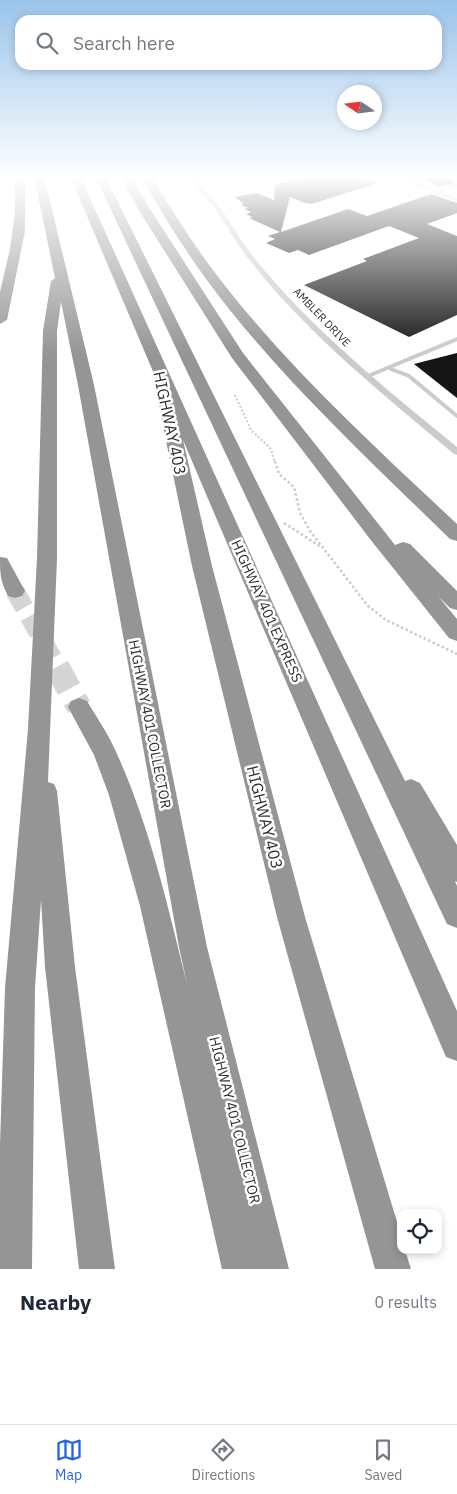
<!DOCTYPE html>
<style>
:root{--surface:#fff;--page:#f2f2f3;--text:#1f2937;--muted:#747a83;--line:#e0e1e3;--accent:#2563eb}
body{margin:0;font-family:"IBM Plex Sans",sans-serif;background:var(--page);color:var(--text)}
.controls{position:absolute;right:15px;bottom:15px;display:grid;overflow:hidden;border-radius:10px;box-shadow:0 2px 8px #0003}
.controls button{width:45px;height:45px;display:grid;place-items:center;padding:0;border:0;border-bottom:1px solid var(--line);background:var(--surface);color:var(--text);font:25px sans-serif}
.compass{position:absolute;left:337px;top:85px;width:45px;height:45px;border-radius:50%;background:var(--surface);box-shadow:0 2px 8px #0003;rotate:283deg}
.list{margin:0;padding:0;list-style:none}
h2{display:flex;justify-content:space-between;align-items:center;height:65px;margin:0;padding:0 20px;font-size:21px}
h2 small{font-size:16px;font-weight:400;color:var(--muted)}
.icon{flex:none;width:28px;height:28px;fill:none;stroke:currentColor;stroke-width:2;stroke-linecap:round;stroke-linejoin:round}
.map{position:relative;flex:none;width:457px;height:1269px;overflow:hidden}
.search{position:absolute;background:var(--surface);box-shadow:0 2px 8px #0003;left:15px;right:15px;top:15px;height:55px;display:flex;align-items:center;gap:12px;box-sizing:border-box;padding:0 18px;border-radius:15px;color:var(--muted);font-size:19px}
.sheet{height:155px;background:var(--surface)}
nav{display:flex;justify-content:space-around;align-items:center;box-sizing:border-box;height:70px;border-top:1px solid var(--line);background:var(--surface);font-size:14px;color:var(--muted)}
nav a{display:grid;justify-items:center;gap:2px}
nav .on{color:var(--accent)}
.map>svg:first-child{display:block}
.building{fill:#151515}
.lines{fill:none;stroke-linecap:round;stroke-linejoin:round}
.motorway-tunnel-far1{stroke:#d5d5d5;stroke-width:19;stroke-dasharray:19 10;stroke-linecap:butt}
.motorway-tunnel{stroke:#d5d5d5;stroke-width:25;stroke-dasharray:25 12;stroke-linecap:butt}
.path-far1{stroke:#cbcbcb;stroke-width:2;stroke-dasharray:2 2;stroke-linecap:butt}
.path{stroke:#cbcbcb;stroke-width:2.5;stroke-dasharray:2.5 2.5;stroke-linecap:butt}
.service-far1{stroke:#cbcbcb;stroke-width:3}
.service{stroke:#cbcbcb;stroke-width:4}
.minor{fill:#cbcbcb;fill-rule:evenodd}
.motorway{fill:#959595;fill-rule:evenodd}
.labels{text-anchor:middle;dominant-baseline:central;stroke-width:5;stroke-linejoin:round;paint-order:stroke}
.far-street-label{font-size:11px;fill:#2e2e2e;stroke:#fff}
.street-label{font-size:14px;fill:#2e2e2e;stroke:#fff}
.near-street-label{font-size:16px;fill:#2e2e2e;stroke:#fff}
</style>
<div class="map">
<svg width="457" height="1269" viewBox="0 0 457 1269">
<rect width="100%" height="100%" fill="#fff"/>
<g class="building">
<path d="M304 176H359L377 183 312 204 305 203 290 197 281 232 348 209 367 216 431 194 457 203V213L427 224 457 236V315L409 337 304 285 367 261 363 259 419 238 389 226 309 255 298 250 289 253 266 243 275 239 268 236 280 232 249 218 252 217 246 214 251 212 244 209 248 208 241 205 244 204 235 197 257 193 274 200 275 185Z"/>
<path d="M414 176H446L457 182 440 187Z"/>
<path d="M457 353V398L414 364Z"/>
</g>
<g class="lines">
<path class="motorway-tunnel-far1" d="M15 591 58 668"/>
<path class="motorway-tunnel" d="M57 667 79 707"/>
<path class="path-far1" d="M235 395 251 430 271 449 275 463"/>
<g class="path">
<path d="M275 461 279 474 294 487 300 513 310 531 368 606 386 620 457 654"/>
<path d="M284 523 321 547"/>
</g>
<g class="service-far1">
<path d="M395 176 457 200"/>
<path d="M436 192 457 185"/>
</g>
<g class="service">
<path d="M391 369 409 376 457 416"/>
<path d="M368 376 457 339"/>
</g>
<path class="minor" d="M192 176H198C203 191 216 201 224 213 233 227 242 242 252 255 310 328 385 388 457 447V455L454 454C382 393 306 333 248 258 237 244 228 228 218 213 210 201 197 191 192 176Z"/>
<g class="motorway">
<path d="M15 176H25V231L7 320 0 324V292L10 249 15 213Z"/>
<path d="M34 176H44L94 385 207 947 289 1269H222L140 906 109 795 94 755 68 707 71 701 79 698 87 701C97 718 109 735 117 754 150 827 168 907 187 984L179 947 78 385 61 302 57 331V558L48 782 54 784 57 791 75 967 115 1269H79L45 967 41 900 35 988 32 1269H0V1145L5 988 28 729 37 558 43 331 51 281 55 278Z"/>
<path d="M70 176H80L457 1011V1061L446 1057 183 440 212 566 305 917 401 1235V1250H405L411 1269H375L277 917 192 566 159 407 161 404 166 402Z"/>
<path d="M95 176H105L405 781 411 779 420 783 457 845V882L455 881 457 886V928L447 924Z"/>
<path d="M121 176H131L150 209 243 353 384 531 395 545 403 542 410 544 457 591V610L450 608 438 596 457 619V641L449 638 370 539 232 358 138 209Z"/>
<path d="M141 176H151C172 210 192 243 216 274 286 366 373 445 457 524V541L450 539C365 456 277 375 206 279 182 246 161 212 141 176Z"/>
<path d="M0 557 7 558 25 591 22 596 15 598 8 596C0 581 0 573 0 557Z"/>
</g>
</g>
<linearGradient id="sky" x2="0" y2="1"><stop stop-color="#9ac4eb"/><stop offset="0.5" stop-color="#fff"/><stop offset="1" stop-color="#fff" stop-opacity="0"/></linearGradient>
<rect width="457" height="354" fill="url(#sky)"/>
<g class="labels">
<g class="far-street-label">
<text transform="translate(322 317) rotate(46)">AMBLER DRIVE</text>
</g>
<g class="street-label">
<text transform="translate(267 611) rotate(66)">HIGHWAY 401 EXPRESS</text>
<text transform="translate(150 724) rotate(79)">HIGHWAY 401 COLLECTOR</text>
<text transform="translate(235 1120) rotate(76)">HIGHWAY 401 COLLECTOR</text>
</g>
<g class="near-street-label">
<text transform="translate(170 423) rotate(78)">HIGHWAY 403</text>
<text transform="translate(265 817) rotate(76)">HIGHWAY 403</text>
</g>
</g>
</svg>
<div class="controls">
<button><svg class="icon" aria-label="locate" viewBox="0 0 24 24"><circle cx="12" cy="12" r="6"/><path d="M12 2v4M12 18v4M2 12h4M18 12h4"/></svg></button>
</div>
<svg class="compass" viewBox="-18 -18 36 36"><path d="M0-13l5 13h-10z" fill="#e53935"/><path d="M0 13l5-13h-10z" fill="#747a83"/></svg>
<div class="search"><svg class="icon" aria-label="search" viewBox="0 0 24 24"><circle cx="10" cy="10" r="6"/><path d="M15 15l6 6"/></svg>Search here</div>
</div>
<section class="sheet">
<h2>Nearby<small>0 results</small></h2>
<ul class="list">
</ul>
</section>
<nav>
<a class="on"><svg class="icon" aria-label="map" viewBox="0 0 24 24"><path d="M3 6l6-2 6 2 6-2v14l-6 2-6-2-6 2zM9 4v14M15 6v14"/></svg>Map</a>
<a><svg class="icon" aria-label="directions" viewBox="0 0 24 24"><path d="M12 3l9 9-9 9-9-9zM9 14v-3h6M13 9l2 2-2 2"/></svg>Directions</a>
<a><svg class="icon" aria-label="saved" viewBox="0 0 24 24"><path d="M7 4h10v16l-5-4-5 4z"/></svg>Saved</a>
</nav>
